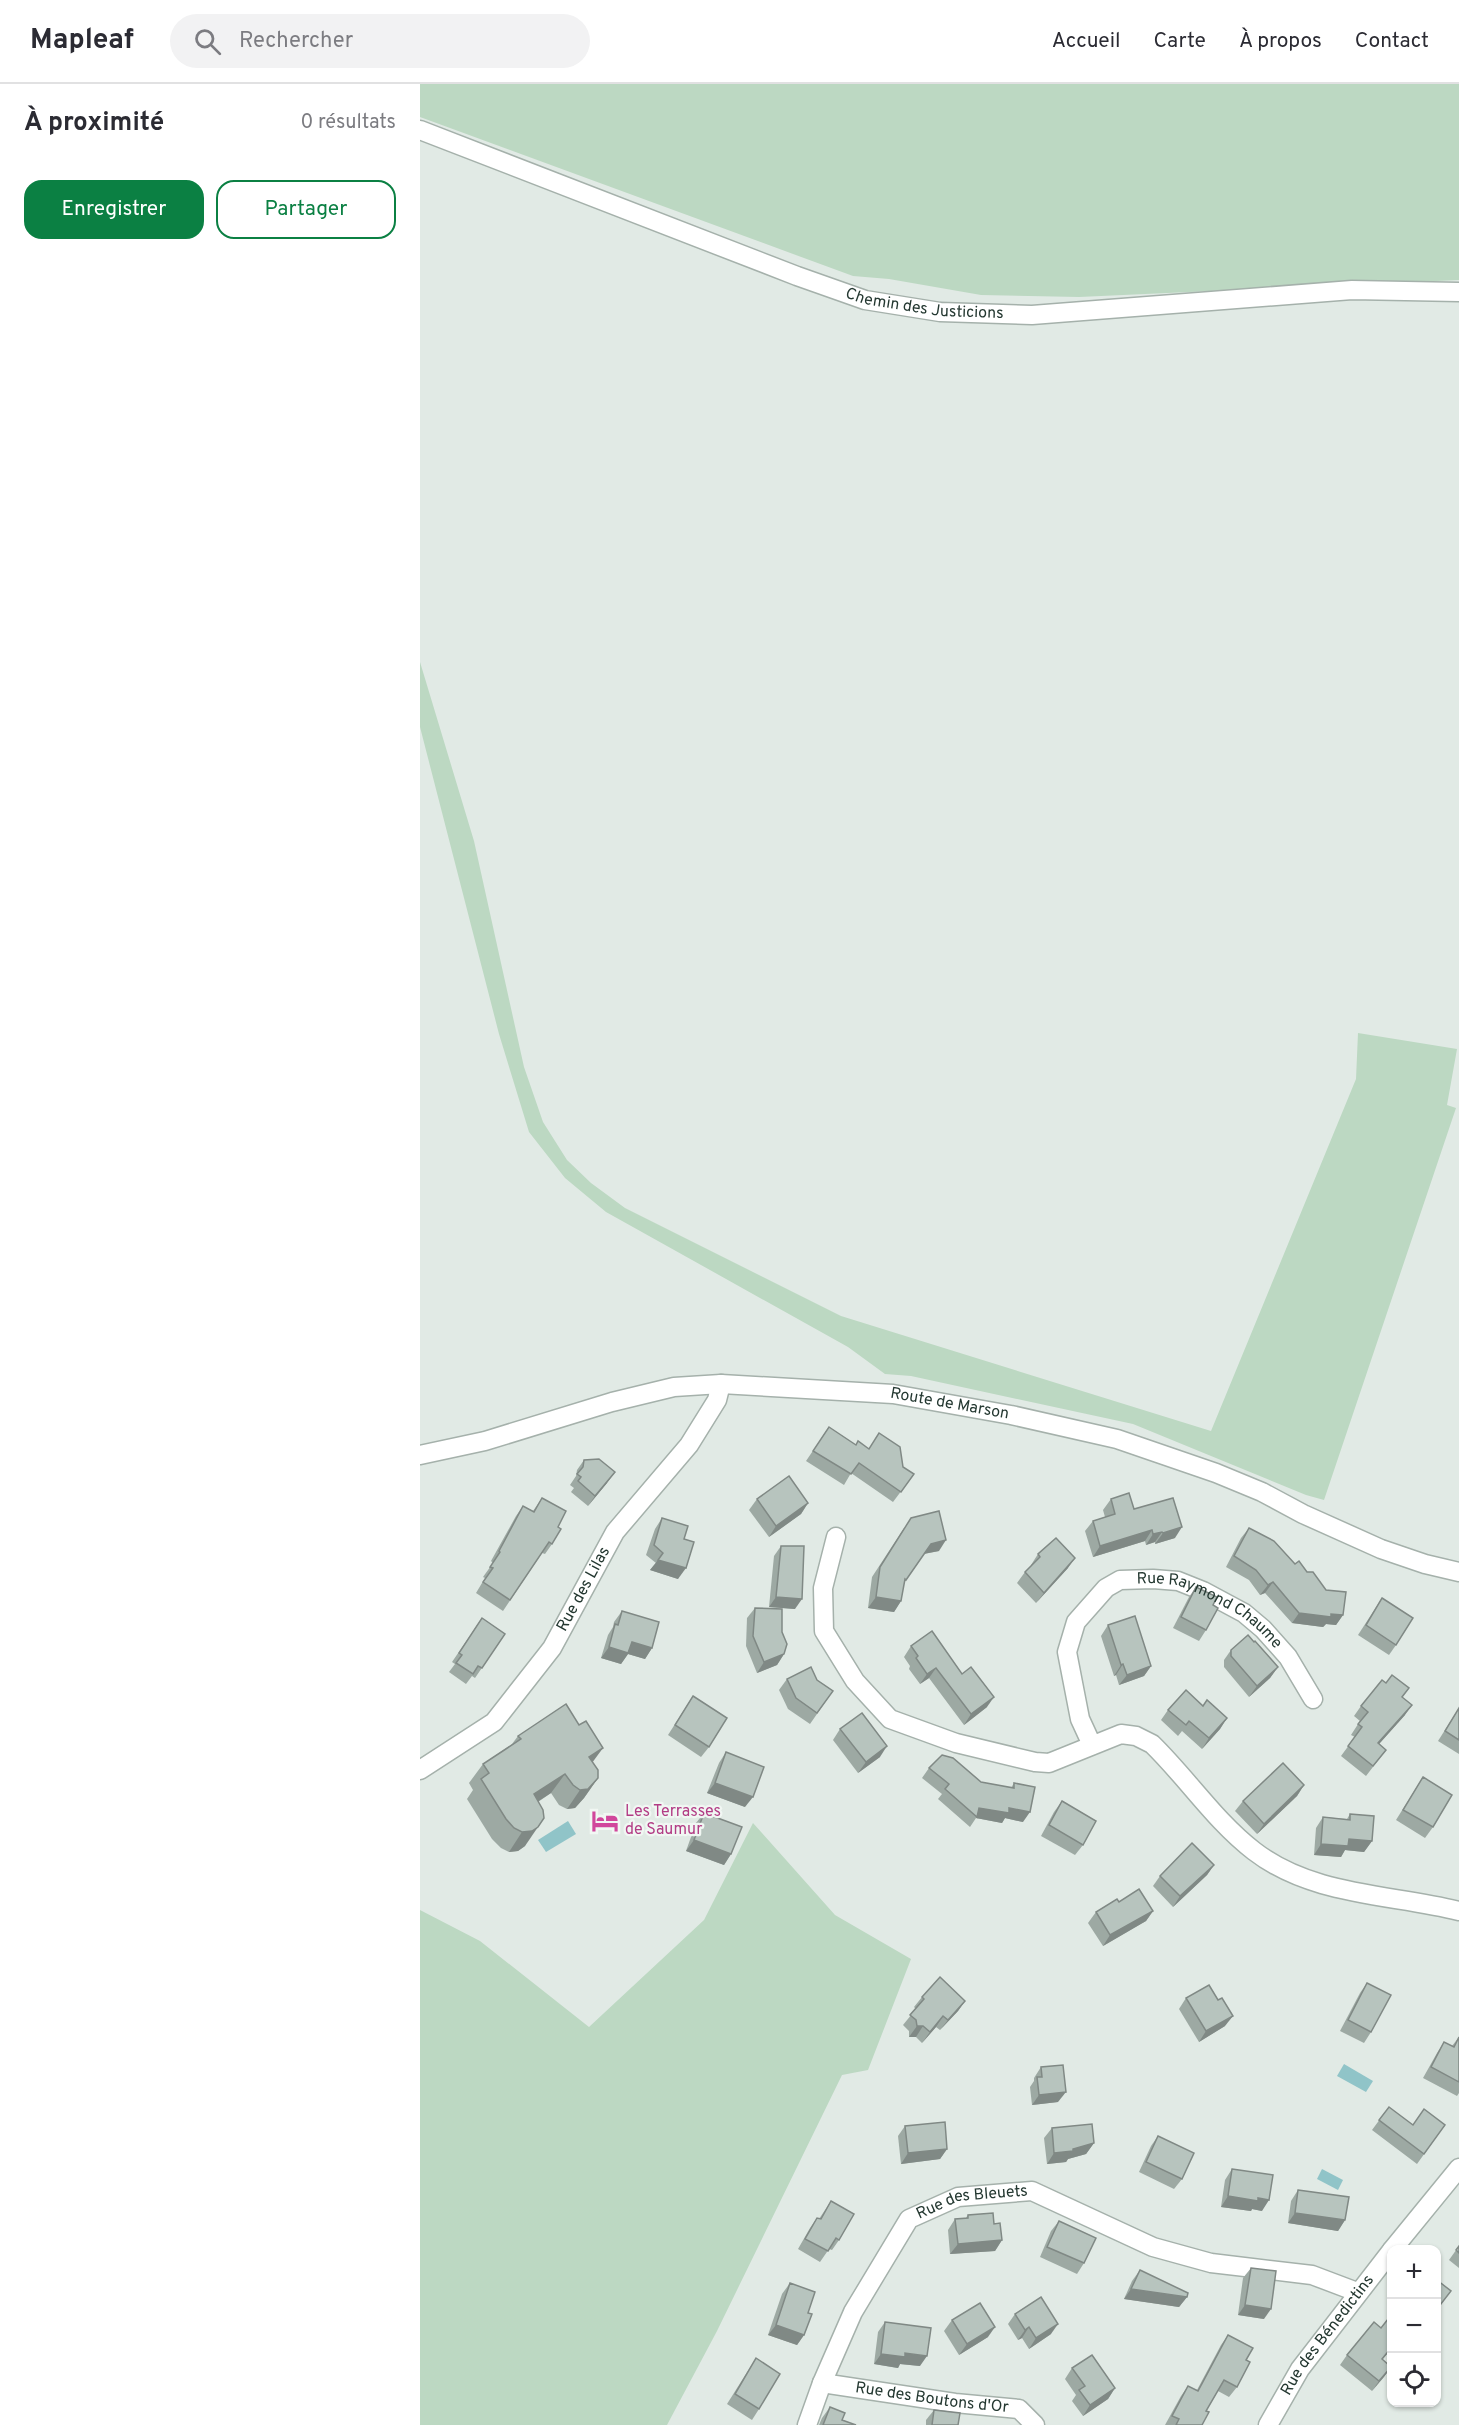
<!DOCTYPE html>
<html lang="fr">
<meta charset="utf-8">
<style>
:root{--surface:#fff;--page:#f2f2f3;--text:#2b2b33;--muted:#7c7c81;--line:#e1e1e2;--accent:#0b8043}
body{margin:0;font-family:Overpass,sans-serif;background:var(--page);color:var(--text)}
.controls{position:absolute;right:18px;bottom:18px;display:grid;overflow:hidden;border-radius:12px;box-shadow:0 2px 4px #0004}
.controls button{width:54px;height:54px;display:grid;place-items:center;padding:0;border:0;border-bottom:2px solid var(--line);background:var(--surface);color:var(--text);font:30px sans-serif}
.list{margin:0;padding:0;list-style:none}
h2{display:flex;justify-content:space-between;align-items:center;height:78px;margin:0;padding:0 24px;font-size:26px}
h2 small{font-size:20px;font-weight:400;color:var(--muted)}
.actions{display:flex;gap:12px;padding:18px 24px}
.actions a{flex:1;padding:14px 0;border:2px solid var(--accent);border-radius:18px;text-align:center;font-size:21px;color:var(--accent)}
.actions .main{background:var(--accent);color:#fff}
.icon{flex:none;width:33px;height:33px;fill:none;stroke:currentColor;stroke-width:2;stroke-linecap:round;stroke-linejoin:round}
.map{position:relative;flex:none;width:1039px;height:2341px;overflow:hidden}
header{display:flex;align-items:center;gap:36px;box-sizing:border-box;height:84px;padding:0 30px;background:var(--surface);border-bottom:2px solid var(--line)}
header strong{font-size:28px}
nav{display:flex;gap:33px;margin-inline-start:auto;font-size:21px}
.search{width:420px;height:54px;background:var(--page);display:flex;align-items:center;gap:15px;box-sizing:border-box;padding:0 21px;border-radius:33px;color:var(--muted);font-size:22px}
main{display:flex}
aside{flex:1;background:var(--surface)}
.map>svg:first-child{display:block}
.green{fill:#bcd8c2}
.water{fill:#90c4c8}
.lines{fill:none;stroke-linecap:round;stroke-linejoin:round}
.minor-casing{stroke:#a5b1ab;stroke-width:21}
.minor{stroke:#fff;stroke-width:18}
.wall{fill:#9da9a3}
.shaded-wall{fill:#808985}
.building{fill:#b7c4be;stroke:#808985;stroke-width:1.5}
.labels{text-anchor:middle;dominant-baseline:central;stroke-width:4.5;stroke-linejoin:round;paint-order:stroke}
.street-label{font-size:16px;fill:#243831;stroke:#f1f7f3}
.hotel-label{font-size:16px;fill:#b23c85;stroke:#f1f7f3;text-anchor:start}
</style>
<header>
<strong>Mapleaf</strong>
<div class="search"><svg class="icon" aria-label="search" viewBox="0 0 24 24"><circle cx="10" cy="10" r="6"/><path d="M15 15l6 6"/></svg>Rechercher</div>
<nav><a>Accueil</a><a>Carte</a><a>À propos</a><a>Contact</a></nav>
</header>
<main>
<aside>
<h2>À proximité<small>0 résultats</small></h2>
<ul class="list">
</ul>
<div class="actions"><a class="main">Enregistrer</a><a>Partager</a></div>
</aside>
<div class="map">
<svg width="1039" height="2341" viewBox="0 0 1039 2341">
<rect width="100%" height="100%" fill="#e1eae5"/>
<g class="green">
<path d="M0 0H1039V196L659 213 561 211 469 195 433 192 0 33Z"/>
<path d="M0 578 54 757 104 983 123 1038 147 1076 171 1099 205 1124 421 1232 791 1347 936 995 938 949 1037 965 1027 1021 1036 1024 904 1416 886 1411 713 1340 491 1292 465 1290 428 1263 186 1128 145 1094 109 1048 79 950 0 643Z"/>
<path d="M333 1739 415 1831 491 1875 448 1986 422 1991 297 2247 247 2341H0V1826L60 1857 169 1943 284 1836Z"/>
</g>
<g class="water">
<path d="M148 1737 156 1750 126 1768 118 1756Z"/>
<path d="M924 1980 953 1997 946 2008 917 1992Z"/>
<path d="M902 2085 923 2096 918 2106 897 2095Z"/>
</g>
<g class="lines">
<defs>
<g id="minor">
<path id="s1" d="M0 46 377 192 445 216 520 228 612 231 932 206 1039 208"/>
<path id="s2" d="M0 1371 65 1357 192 1318 254 1303 301 1300 473 1310 591 1331 697 1355 796 1389 842 1408 883 1430 961 1465 1005 1480 1039 1488"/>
<path d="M416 1453 403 1504 404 1547 435 1597 470 1635 536 1659 615 1678 629 1679 701 1650 716 1652 732 1660C767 1694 795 1737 834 1767 892 1812 970 1810 1039 1827"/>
<path id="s3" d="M672 1661 660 1635 647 1568 656 1538 686 1504 700 1496 733 1495 758 1497 783 1507 824 1529 843 1545 868 1573 893 1615"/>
<path id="s4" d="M0 1686 74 1638 132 1564 195 1448 269 1361 297 1316 301 1300"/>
<path d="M972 2166 1039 2084"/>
<path id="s5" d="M402 2299 535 2319 599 2325 615 2341"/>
<path id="s6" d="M387 2341 402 2299 433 2228 489 2135 538 2113 612 2107 733 2163 791 2179 892 2191 937 2208"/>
<path id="s7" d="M848 2341 880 2285 972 2166"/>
</g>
</defs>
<use href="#minor" class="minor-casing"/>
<use href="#minor" class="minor"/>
</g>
<g class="wall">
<path d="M409 1343 435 1361 448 1365 483 1383 494 1390 473 1418 431 1389 424 1401 386 1377Z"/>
<path d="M164 1376 187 1399 168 1422 151 1408 154 1404 150 1401 156 1392 157 1386Z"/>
<path d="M122 1414 138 1443 132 1460 125 1470 122 1469 83 1527 56 1509 65 1494 63 1493 73 1479 71 1477 96 1432 103 1422 113 1427Z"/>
<path d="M337 1415 388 1419 381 1430 349 1453 329 1426Z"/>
<path d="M691 1415 714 1425 755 1454 735 1460V1458L726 1461 725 1457 673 1473 665 1447 673 1437 685 1433 683 1426Z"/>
<path d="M242 1434 264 1455 258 1495 230 1486 236 1479 226 1471 235 1445Z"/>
<path d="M484 1444 519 1467 504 1470 484 1499 481 1517 474 1528 448 1524 452 1493Z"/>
<path d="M829 1444 923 1531 916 1541 906 1540 903 1543 872 1539 845 1509 840 1511 829 1496 806 1483 821 1454Z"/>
<path d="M361 1462 375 1525 349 1523 354 1472Z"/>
<path d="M618 1470 648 1484 616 1519 597 1499 605 1488 611 1482V1481Z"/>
<path d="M776 1503 793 1521 786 1546 779 1557 753 1544 769 1513Z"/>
<path d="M962 1514 976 1561 969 1571 938 1551Z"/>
<path d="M335 1524 362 1548 364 1570 357 1581 337 1589 326 1562 327 1534Z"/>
<path d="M202 1527 232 1564 225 1575 208 1570 201 1580 181 1574 188 1551 193 1543 194 1538Z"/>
<path d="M62 1534 85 1550 55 1594 52 1592 46 1600 29 1588 35 1580 32 1578Z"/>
<path d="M688 1541 731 1582 724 1592 699 1601 696 1591 694 1592 681 1552Z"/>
<path d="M491 1562 567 1623 544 1641 509 1594 500 1600 489 1585 490 1582 484 1573Z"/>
<path d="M811 1566 858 1583 850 1594 829 1613 804 1583V1576Z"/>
<path d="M367 1595 397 1596 413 1607 390 1640 368 1625 359 1606Z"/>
<path d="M273 1612 289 1663 281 1673 248 1651Z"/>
<path d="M982 1613 985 1631 959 1660 966 1666 946 1692 921 1672 935 1653 931 1651 940 1637 934 1632 941 1622Z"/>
<path d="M783 1622 807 1634 800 1645 782 1665 762 1647 758 1652 741 1636 748 1626Z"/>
<path d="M1039 1624V1670L1018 1657Z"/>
<path d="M420 1645 460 1673 438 1689 413 1656Z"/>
<path d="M98 1652 173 1679 178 1694 164 1714 155 1724 147 1725 139 1721 131 1709 118 1718 105 1762 98 1767 89 1768 81 1764 72 1755 47 1715 53 1706 49 1699 63 1680 92 1660Z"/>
<path d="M306 1668 325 1723 287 1709 299 1679Z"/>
<path d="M509 1684 561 1698 591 1704 594 1699 603 1738 585 1734 582 1739 556 1734 550 1743 518 1715 522 1710 502 1694Z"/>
<path d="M1003 1693 1013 1743 1005 1754 976 1736Z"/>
<path d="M884 1701 877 1712 837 1750 815 1727 823 1717Z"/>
<path d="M642 1717 663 1761 655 1771 621 1752 634 1728Z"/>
<path d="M284 1729 311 1770 304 1781 266 1767 276 1739Z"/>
<path d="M930 1730 952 1757 944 1768 925 1766 921 1773 894 1771 896 1744 903 1733 927 1735Z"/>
<path d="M794 1781 787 1791 753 1823 733 1802 740 1792Z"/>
<path d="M733 1827 726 1837 683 1862 668 1839 676 1828Z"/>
<path d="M947 1899 951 1948 944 1959 920 1947 940 1909Z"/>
<path d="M502 1913 545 1917 538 1927 520 1946 516 1943 502 1959 496 1953H489V1947L483 1941 496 1925 494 1923Z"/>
<path d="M766 1914 798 1916 805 1942 779 1958 759 1925Z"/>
<path d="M1039 1953V2009L1037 2012 1003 1994 1017 1969 1024 1958 1032 1962Z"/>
<path d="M621 1983 638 2018 612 2021 610 2003 614 1997V1994Z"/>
<path d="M969 2023 993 2041H1025L997 2080 952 2046Z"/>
<path d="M485 2042 527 2065 520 2075 481 2080 478 2052Z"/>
<path d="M632 2044 674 2059 666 2070 648 2075 646 2078 627 2080 624 2054Z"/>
<path d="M738 2052 762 2095 754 2105 719 2088 731 2062Z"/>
<path d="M812 2085 842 2127 832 2125 831 2127 801 2123 805 2096Z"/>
<path d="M878 2106 925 2136 918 2147 868 2139 871 2117Z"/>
<path d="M411 2117 419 2156 412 2166 409 2165 400 2178 378 2165 390 2144 397 2134 399 2135Z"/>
<path d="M548 2131 574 2140 582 2156 575 2167 530 2170 528 2146 535 2135H545Z"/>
<path d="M639 2137 664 2179 657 2190 620 2173 631 2147Z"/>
<path d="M1039 2162V2184L1029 2176Z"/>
<path d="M831 2184 844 2235 818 2231 823 2194Z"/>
<path d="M720 2186 767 2213 759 2223 704 2215 712 2197Z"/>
<path d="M370 2199 384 2251 377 2261 348 2251 362 2210Z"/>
<path d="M595 2230 631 2250 609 2265 602 2254 598 2256 588 2240Z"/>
<path d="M972 2230V2264L962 2276 971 2283 952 2307 920 2281 927 2271 961 2244Z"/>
<path d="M532 2236 568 2253 539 2271 524 2247Z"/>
<path d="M465 2238 500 2282 480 2280 478 2284 454 2280 458 2248Z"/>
<path d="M808 2251 826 2276 817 2303 809 2313 798 2307 786 2327 782 2341H745L761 2312 768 2302 777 2306 801 2261Z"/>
<path d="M336 2274 339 2325 332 2336 307 2320Z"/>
<path d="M652 2284 695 2304 688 2315 663 2332 652 2317 656 2311 645 2295Z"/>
<path d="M410 2323 422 2336 436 2341H399L402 2334Z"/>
<path d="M514 2326 538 2341H506V2336Z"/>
</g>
<g class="shaded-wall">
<path d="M195 1388 187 1399 168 1422 175 1412Z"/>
<path d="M388 1419 381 1430 349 1453 356 1442Z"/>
<path d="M762 1443 755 1454 735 1460 743 1449Z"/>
<path d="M732 1446 725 1457 673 1473 680 1462Z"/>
<path d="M742 1448 735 1458 726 1461 733 1450Z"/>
<path d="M526 1456 519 1467 503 1470 511 1460Z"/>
<path d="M655 1474 648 1484 616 1519 624 1509Z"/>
<path d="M238 1476 266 1484 258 1495 230 1486Z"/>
<path d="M853 1498 845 1509 840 1511 848 1501Z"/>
<path d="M356 1513 382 1515 375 1525 349 1523Z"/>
<path d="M456 1513 481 1517 474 1528 448 1524Z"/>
<path d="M879 1529 911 1530 923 1531 916 1541 906 1540 903 1543 872 1539Z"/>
<path d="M212 1558 232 1564 225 1575 208 1570 201 1580 181 1574 189 1563Z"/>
<path d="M364 1570 357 1581 337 1589 344 1578Z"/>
<path d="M703 1580 696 1591 694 1592 701 1581Z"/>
<path d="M731 1582 724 1592 699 1601 707 1591Z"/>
<path d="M858 1583 850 1594 829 1613 837 1602Z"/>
<path d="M516 1584 509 1594 500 1600 507 1590Z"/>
<path d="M574 1613 567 1623 544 1641 551 1630Z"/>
<path d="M992 1621 985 1631 951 1669 958 1659Z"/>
<path d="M807 1634 800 1645 782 1665 789 1654Z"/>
<path d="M467 1662 460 1673 438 1689 446 1678Z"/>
<path d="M183 1664 169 1683V1673Z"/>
<path d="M145 1690 131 1709 100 1729 114 1710Z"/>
<path d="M178 1694 164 1714 155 1724 147 1725 160 1706Z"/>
<path d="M295 1699 333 1713 325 1723 287 1709Z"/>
<path d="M884 1701 877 1712 837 1750 844 1740Z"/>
<path d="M559 1724H589L610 1728 603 1738 585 1734 582 1739 556 1734Z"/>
<path d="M118 1743 105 1762 98 1767 89 1768 102 1748Z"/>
<path d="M929 1755 952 1757 944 1768 925 1766 921 1773 894 1771 901 1760Z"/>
<path d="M274 1756 311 1770 304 1781 266 1767Z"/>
<path d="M794 1781 787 1791 753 1823 760 1812Z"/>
<path d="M733 1827 726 1837 683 1862 690 1851Z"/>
<path d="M545 1917 538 1927 520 1946 528 1936Z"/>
<path d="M523 1932 516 1943 502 1959 510 1948Z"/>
<path d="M813 1932 805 1942 779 1958 786 1947Z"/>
<path d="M497 1942H503L496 1953H489Z"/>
<path d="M646 2008 638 2018 612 2021 619 2011Z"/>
<path d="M674 2059 666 2070 648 2075 646 2078 627 2080 634 2069Z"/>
<path d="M527 2065 520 2075 481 2080 488 2069Z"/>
<path d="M808 2112 838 2114 849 2116 842 2127 832 2125 831 2127 801 2123Z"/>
<path d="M875 2129 925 2136 918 2147 868 2139Z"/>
<path d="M582 2156 575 2167 530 2170 538 2160Z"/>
<path d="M711 2205 767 2213 759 2223 704 2215Z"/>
<path d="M825 2221 851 2225 844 2235 818 2231Z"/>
<path d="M638 2240 631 2250 609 2265 616 2254Z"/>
<path d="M356 2241 384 2251 377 2261 348 2251Z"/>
<path d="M575 2243 568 2253 539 2271 547 2260Z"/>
<path d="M609 2243 602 2254 598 2256 605 2246Z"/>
<path d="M485 2269 507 2272 500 2282 480 2280 478 2284 454 2280 461 2270Z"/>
<path d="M971 2283 964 2293 952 2307 959 2297Z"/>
<path d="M695 2304 688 2315 663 2332 670 2321Z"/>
</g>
<g class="building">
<path d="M409 1343 436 1361 438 1357 449 1365 459 1349 480 1363 483 1383 494 1390 481 1408 439 1379 431 1390 393 1367Z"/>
<path d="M179 1375 195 1388 175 1412 158 1397 161 1393 157 1390 163 1383 164 1376Z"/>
<path d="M369 1392 388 1419 356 1442 337 1415Z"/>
<path d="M709 1409 714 1425 753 1414 762 1443 743 1449 742 1448 733 1450 732 1446 680 1462 673 1437 695 1430 691 1415Z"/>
<path d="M122 1414 146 1427 138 1443 141 1445 132 1460 129 1458 90 1516 63 1498 73 1484 70 1483 80 1468 79 1467 103 1422 114 1428Z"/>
<path d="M519 1427 526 1456 511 1460 486 1496 485 1495 481 1517 456 1513 460 1483 491 1434Z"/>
<path d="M242 1434 268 1442 264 1455 274 1458 266 1484 238 1476 243 1469 234 1461Z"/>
<path d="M829 1444 854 1457 875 1480 879 1477 887 1488H893L906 1506 926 1508 923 1531 911 1530V1533L879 1529 853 1498 848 1501 836 1486 814 1472Z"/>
<path d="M636 1454 655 1474 624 1509 605 1488 620 1473 618 1470Z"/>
<path d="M361 1462H384L382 1515 356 1513Z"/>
<path d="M776 1503 797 1513 793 1521 798 1524 786 1546 761 1533Z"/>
<path d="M962 1514 993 1534 976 1561 946 1541Z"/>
<path d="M335 1524 362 1525V1548L367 1560 364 1570 344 1578 333 1552Z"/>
<path d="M202 1527 239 1538 232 1564 212 1558 208 1569 189 1563 195 1540 198 1541Z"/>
<path d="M715 1532 731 1582 707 1591 703 1580 701 1581 688 1541Z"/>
<path d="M62 1534 85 1550 62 1584 58 1582 53 1590 36 1579 42 1571 39 1569Z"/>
<path d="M512 1547 542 1590 551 1583 574 1613 551 1630 516 1584 507 1590 496 1574 498 1572 491 1562Z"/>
<path d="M828 1551 834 1558 835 1557 858 1583 837 1602 811 1572V1566Z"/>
<path d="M391 1583 397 1596 413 1607 397 1629 376 1614 367 1595Z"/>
<path d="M972 1591 989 1604 982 1613 992 1621 958 1659 966 1666 953 1682 928 1662 942 1643 938 1640 948 1628 941 1622 962 1596 966 1599Z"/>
<path d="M766 1606 783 1622 787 1616 807 1634 789 1654 769 1637 766 1641 748 1626Z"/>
<path d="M273 1612 307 1634 289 1663 255 1641Z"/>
<path d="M146 1620 159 1641 166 1637 183 1664 169 1673 178 1686V1694L168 1705 160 1706 153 1701 145 1690 114 1710 123 1726 124 1734 118 1743 112 1747 102 1748 94 1744 86 1735 61 1695 69 1689 63 1680 101 1655 98 1652Z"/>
<path d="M1039 1624V1656L1025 1647Z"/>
<path d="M442 1629 467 1662 446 1678 420 1645Z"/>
<path d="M306 1668 344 1683 333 1713 295 1699Z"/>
<path d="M522 1671 533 1674 561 1698 594 1704V1699L615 1703 610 1728 589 1724V1729L559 1724 557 1733 525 1705 529 1700 509 1684Z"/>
<path d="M863 1679 884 1701 844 1740 823 1717Z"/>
<path d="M1003 1693 1032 1711 1013 1743 983 1726Z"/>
<path d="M642 1717 676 1737 663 1761 629 1741Z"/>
<path d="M284 1729 322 1743 311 1770 274 1756Z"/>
<path d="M930 1730 954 1732 952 1757 929 1755 928 1762 901 1760 903 1733 930 1736Z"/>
<path d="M772 1759 794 1781 760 1812 740 1792Z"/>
<path d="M719 1805 733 1827 690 1851 676 1828 697 1815 699 1818Z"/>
<path d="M520 1893 545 1917 528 1936 523 1932 510 1948 503 1942H497L496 1936 490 1931 504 1915 502 1913Z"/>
<path d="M947 1899 971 1911 951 1948 928 1936Z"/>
<path d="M789 1901 798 1916 802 1914 813 1932 786 1947 766 1914Z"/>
<path d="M1039 1953V1998L1011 1983 1024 1958 1034 1963Z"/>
<path d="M643 1981 646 2008 619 2011 617 1993H622L621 1983Z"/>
<path d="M969 2023 993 2041 1004 2025 1025 2041 1004 2070 959 2036Z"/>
<path d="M525 2038 527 2065 488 2069 485 2042Z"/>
<path d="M672 2040 674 2059 653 2065V2067L634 2069 632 2044Z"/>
<path d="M738 2052 774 2069 762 2095 726 2078Z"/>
<path d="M812 2085 853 2091 849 2116 838 2114V2117L808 2112Z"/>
<path d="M878 2106 929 2113 925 2136 875 2129Z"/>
<path d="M411 2117 434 2130 419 2156 416 2154 408 2167 385 2155 397 2134 401 2135Z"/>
<path d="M573 2129 574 2140 580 2139 582 2156 538 2160 535 2135 548 2134V2131Z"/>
<path d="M639 2137 676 2154 664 2179 627 2163Z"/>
<path d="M1039 2162V2169L1036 2166Z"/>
<path d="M831 2184 856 2187 851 2225 825 2221Z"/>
<path d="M720 2186 768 2209 767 2213 711 2205Z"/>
<path d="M1017 2196 1031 2207 1017 2225Z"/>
<path d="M370 2199 395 2208 388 2229 392 2230 384 2251 356 2241Z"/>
<path d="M621 2213 638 2240 616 2254 609 2243 605 2246 595 2230Z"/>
<path d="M560 2219 575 2243 547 2260 532 2236Z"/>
<path d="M972 2230V2263L962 2275 971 2283 959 2297 927 2271 954 2238 961 2244Z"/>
<path d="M465 2238 511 2244 507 2272 485 2269V2273L461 2270Z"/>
<path d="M808 2251 833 2264 826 2276 830 2278 817 2303 804 2296 786 2327 789 2328 782 2341H756L759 2335 752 2332 768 2302 778 2307Z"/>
<path d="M672 2271 695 2304 670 2321 659 2306 665 2302 652 2284Z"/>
<path d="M336 2274 360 2290 339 2325 315 2310Z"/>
<path d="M410 2323 425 2329 422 2336 436 2341H403Z"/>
<path d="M514 2326 540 2329 538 2341H512Z"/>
</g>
<defs>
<symbol id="hotel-bare" viewBox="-9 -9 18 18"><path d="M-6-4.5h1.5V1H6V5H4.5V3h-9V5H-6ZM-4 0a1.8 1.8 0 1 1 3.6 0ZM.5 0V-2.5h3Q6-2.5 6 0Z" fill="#d1479c" stroke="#f1f7f3" stroke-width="2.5" paint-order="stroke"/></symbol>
</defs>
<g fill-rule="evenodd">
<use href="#hotel-bare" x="166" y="1718" width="38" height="38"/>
</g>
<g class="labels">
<g class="street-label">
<text stroke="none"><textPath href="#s1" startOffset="536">Chemin des Justicions</textPath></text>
<text stroke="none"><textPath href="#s2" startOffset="540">Route de Marson</textPath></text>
<text stroke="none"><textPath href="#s4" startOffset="249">Rue des Lilas</textPath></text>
<text stroke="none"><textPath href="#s3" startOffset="288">Rue Raymond Chaume</textPath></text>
<text stroke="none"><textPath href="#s6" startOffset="297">Rue des Bleuets</textPath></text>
<text stroke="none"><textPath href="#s7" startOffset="108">Rue des Bénedictins</textPath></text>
<text stroke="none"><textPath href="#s5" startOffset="111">Rue des Boutons d'Or</textPath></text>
</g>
<g class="hotel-label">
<text x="205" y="1728">Les Terrasses<tspan x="205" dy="18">de Saumur</tspan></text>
</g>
</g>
</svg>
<div class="controls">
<button>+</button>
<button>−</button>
<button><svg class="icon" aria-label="locate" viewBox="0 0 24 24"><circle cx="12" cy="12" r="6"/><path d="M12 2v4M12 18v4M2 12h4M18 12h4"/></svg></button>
</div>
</div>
</main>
